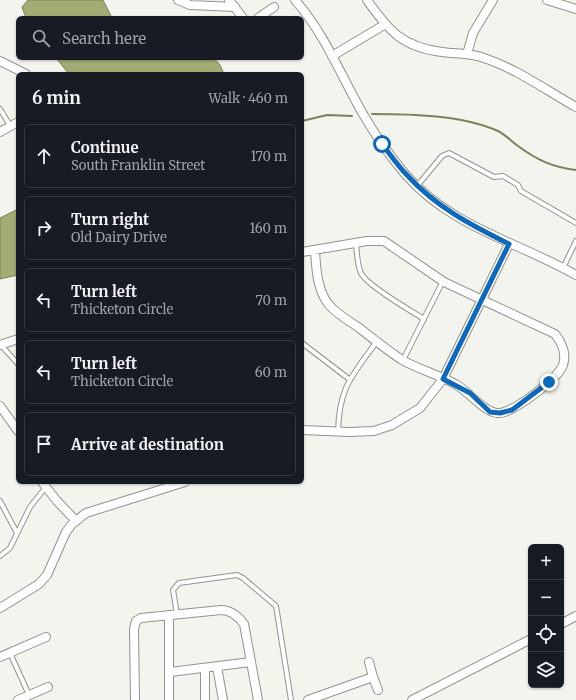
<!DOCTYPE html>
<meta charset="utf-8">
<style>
:root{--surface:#171b24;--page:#20242c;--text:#f1f3f6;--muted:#9ea1a6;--line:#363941}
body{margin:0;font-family:Merriweather,serif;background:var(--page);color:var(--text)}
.controls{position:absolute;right:12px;bottom:12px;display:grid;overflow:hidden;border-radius:6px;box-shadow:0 1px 3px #0004}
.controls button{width:36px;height:36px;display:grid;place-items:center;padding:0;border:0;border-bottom:1px solid var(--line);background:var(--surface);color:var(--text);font:20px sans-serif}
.stop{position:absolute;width:12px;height:12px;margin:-9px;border:3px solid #1168b6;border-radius:50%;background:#fff}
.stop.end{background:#1168b6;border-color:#fff;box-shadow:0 1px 4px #0008}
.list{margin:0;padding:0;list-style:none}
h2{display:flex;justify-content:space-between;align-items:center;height:52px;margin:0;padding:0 16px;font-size:17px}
h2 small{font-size:13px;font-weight:400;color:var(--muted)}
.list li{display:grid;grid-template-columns:26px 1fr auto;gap:12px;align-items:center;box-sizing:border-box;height:64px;margin:0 8px 8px;padding:0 8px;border:1px solid var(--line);border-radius:6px}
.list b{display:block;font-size:15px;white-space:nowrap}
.list p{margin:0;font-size:13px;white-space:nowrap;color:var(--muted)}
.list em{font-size:13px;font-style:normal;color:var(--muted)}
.icon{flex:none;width:22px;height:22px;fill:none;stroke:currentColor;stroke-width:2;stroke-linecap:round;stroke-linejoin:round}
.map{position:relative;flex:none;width:576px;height:700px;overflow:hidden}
.search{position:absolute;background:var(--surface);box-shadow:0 1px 3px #0004;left:16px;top:16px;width:288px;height:44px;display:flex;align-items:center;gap:10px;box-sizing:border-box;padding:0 14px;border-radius:6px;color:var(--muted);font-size:15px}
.panel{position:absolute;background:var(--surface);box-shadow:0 1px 3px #0004;left:16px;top:72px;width:288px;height:412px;border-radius:6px}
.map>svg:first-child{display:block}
.water{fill:#a1ad74;stroke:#7a835a}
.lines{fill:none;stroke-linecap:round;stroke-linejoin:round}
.stream{stroke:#7a835a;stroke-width:2}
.lane-casing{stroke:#92938e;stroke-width:6}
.street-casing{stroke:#92938e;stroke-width:10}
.lane{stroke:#fff;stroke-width:4}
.street{stroke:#fff;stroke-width:8}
.route{stroke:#1168b6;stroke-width:5}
</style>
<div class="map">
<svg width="576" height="700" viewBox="0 0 576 700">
<rect width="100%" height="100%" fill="#f3f4ee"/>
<g class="water">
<path d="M28 0H103L112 18H26L22 7Z"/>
<path d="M56 58H214L220 65 224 74H69Z"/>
<path d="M18 209V275L0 279V218Z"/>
</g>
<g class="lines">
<g class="stream">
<path d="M372 114C411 114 462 115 498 131 506 135 511 141 518 146 537 160 552 167 576 170"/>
<path d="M302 121 327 115 352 116"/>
</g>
<defs>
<g id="lane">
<path d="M0 109 11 127"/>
<path d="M417 186 442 156 449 153 494 177 503 176 518 185 521 191 576 223"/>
<path d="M356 243C357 253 357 264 361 273 366 285 411 311 424 319"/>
<path d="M563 268 576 241"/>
<path d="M302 343 349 379"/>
<path d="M1 345 18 364"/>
<path d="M403 360 443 281"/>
<path d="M338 432C339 387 352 376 377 341"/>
<path d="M0 501 17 533"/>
<path d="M0 556 10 548 30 507 46 487"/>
<path d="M177 614 173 590 179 583 237 575 243 578 276 606 291 700"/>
<path d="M10 653 29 695"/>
</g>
<g id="street">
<path d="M178 0 190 5 235 7"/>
<path d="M229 0 243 18"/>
<path d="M295 0C325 34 341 76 363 114 375 135 390 156 405 174 451 227 518 242 576 275"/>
<path d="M367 0C389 31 402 47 442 52 456 54 471 53 484 58 517 69 546 90 576 107"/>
<path d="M547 0 576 9"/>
<path d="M258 18 274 7"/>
<path d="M467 54 473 33 493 0"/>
<path d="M332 56 384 25"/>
<path d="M0 61 26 74"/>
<path d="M0 132 18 122"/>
<path d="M302 252 367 241H384L444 282 555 334C562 343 567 353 563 365 559 378 513 413 499 413 486 414 470 393 457 385 440 375 420 370 402 360 387 350 372 338 358 327 349 321 337 314 329 305 317 290 316 268 315 250"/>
<path d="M0 345 18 339"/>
<path d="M0 406 18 431"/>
<path d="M302 430 349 432 374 431 392 425 420 408 443 379 509 244"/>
<path d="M42 482 57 501 76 521"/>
<path d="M0 608 39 584 47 575 66 532 72 524 86 513 185 482"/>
<path d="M169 615V700"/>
<path d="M561 624 576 616"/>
<path d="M0 657 46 637"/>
<path d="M217 667 223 700"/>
<path d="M170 672 251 662"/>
<path d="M373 677 378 690"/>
<path d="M18 700 48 687"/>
<path d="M135 700 134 629 136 621 141 618 221 610C231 610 238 616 244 624L258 700"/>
<path d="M205 700V669"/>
<path d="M308 700 373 677 369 662"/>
<path d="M412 700 531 639"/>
</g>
</defs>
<use href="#lane" class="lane-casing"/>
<use href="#street" class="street-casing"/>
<use href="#lane" class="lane"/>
<use href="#street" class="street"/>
</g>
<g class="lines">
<path class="route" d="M382 144C390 154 398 166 407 175 436 207 471 225 509 244L443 379 470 393 490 412 500 413 512 410 549 382"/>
</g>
</svg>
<div class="controls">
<button>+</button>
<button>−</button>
<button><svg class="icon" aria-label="locate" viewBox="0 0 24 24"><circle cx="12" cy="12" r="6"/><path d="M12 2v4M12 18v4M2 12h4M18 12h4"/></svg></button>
<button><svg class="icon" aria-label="layers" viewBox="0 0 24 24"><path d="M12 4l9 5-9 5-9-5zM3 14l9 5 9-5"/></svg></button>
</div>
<div class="stop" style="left:382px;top:144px"></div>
<div class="stop end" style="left:549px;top:382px"></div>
<div class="search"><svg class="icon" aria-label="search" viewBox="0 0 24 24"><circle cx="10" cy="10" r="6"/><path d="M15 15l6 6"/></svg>Search here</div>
<section class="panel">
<h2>6 min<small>Walk · 460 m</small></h2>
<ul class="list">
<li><svg class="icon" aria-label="ahead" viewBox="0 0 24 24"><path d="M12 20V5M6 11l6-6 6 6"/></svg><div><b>Continue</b><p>South Franklin Street</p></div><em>170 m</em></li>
<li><svg class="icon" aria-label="right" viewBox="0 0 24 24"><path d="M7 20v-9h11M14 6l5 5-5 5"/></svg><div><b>Turn right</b><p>Old Dairy Drive</p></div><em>160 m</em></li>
<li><svg class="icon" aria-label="left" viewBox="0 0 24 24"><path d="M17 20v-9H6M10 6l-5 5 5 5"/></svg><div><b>Turn left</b><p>Thicketon Circle</p></div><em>70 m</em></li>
<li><svg class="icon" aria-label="left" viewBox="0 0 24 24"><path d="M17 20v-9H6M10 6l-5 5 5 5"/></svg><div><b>Turn left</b><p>Thicketon Circle</p></div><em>60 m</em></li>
<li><svg class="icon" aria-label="arrive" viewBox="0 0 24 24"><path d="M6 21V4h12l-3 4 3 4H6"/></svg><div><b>Arrive at destination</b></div></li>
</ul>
</section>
</div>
